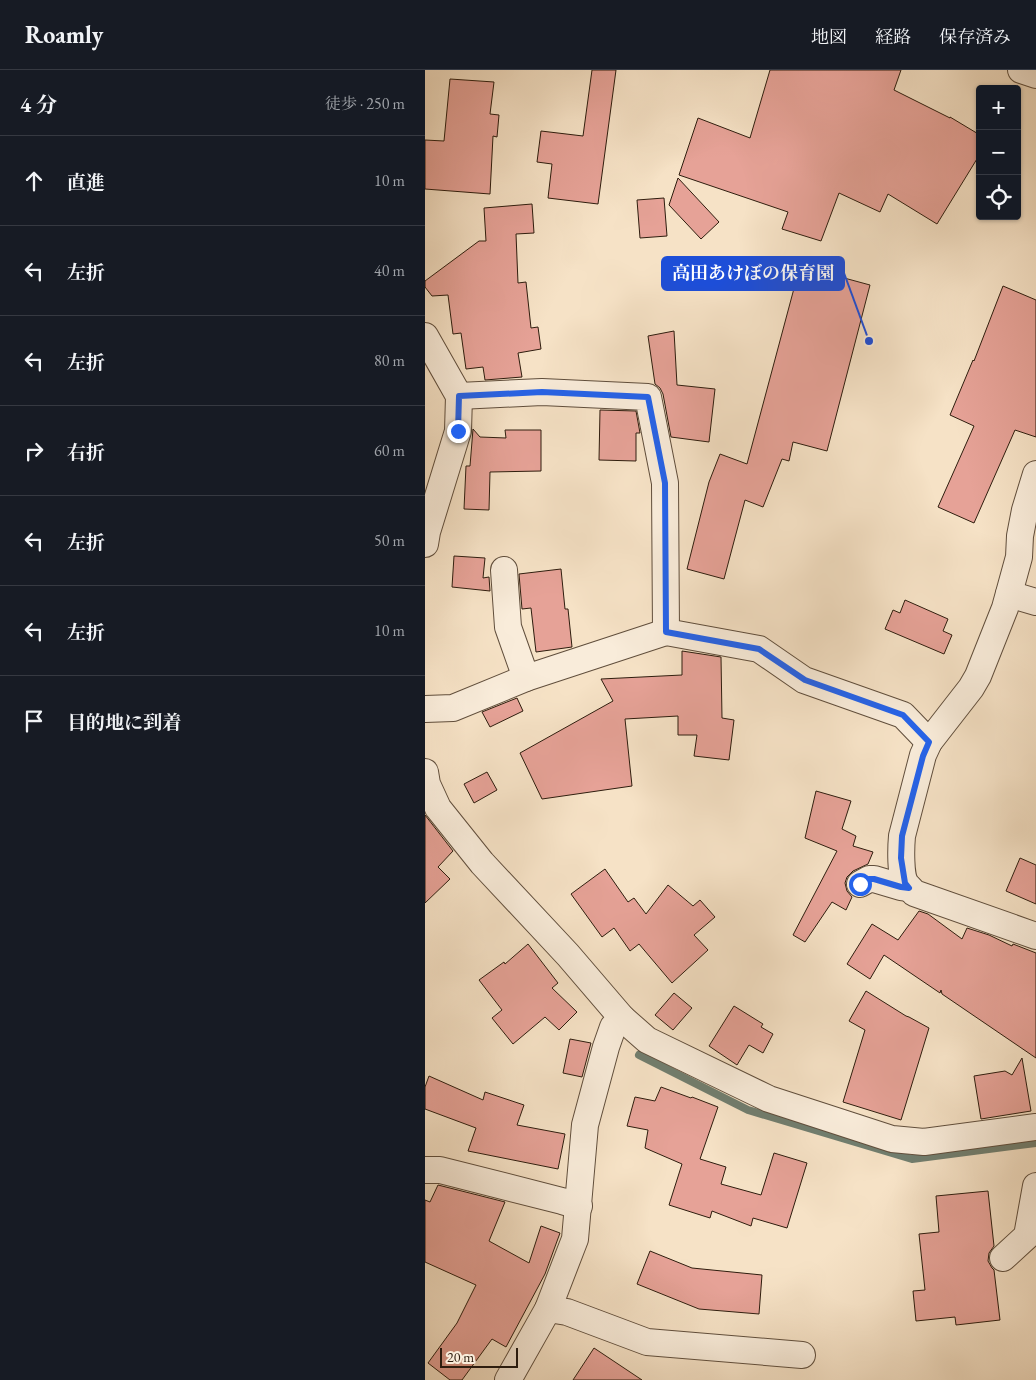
<!DOCTYPE html>
<html lang="ja">
<meta charset="utf-8">
<style>
:root{--surface:#171b24;--page:#242831;--text:#f1f3f6;--muted:#9ea1a6;--line:#363941}
body{margin:0;font-family:"EB Garamond","Noto Serif JP",serif;background:var(--page);color:var(--text)}
.controls{position:absolute;right:15px;top:15px;display:grid;overflow:hidden;border-radius:5px;box-shadow:0 1px 4px #0004}
.controls button{width:45px;height:45px;display:grid;place-items:center;padding:0;border:0;border-bottom:1px solid var(--line);background:var(--surface);color:var(--text);font:25px sans-serif}
.scale{position:absolute;left:15px;bottom:12px;width:78px;box-sizing:border-box;padding-left:5px;border:2px solid #2e1d0e;border-top:0;font-size:14px;line-height:18px;white-space:nowrap;color:#2e1d0e;-webkit-text-stroke:4px #f9ecda;paint-order:stroke}
.stop{position:absolute;width:15px;height:15px;margin:-11px;border:4px solid #2563eb;border-radius:50%;background:#fff}
.stop.end{background:#2563eb;border-color:#fff;box-shadow:0 1px 5px #0008}
.list{margin:0;padding:0;list-style:none}
h2{display:flex;justify-content:space-between;align-items:center;height:65px;margin:0;padding:0 20px;font-size:21px}
h2 small{font-size:16px;font-weight:400;color:var(--muted)}
.list li{display:grid;grid-template-columns:32px 1fr auto;gap:15px;align-items:center;box-sizing:border-box;height:90px;padding:0 20px;border-top:1px solid var(--line)}
.list b{display:block;font-size:19px;white-space:nowrap}
.list em{font-size:16px;font-style:normal;color:var(--muted)}
.icon{flex:none;width:28px;height:28px;fill:none;stroke:currentColor;stroke-width:2;stroke-linecap:round;stroke-linejoin:round}
.map{position:relative;flex:none;width:611px;height:1310px;overflow:hidden}
header{display:flex;align-items:center;gap:30px;box-sizing:border-box;height:70px;padding:0 25px;background:var(--surface);border-bottom:1px solid var(--line)}
header strong{font-size:24px}
nav{display:flex;gap:28px;margin-inline-start:auto;font-size:18px}
main{display:flex}
aside{flex:1;background:var(--surface)}
.map>svg:first-child{display:block}
.lines{fill:none;stroke-linecap:round;stroke-linejoin:round}
.stream{stroke:#717e6f;stroke-width:8}
.building{fill:#e6a297;stroke:#2e1d0e}
.minor-casing{stroke:#604e3c;stroke-width:28}
.minor{stroke:#f9ecda;stroke-width:26}
.route{stroke:#2563eb;stroke-width:6}
.leader{fill:none;stroke:#1d4ed8;stroke-width:2}
.callout-dot{fill:#1d4ed8;stroke:#f9ecda;stroke-width:2}
.callout{fill:#1d4ed8;stroke:#1d4ed8;stroke-width:2}
.callout-label{font-size:18px;text-anchor:middle;font-weight:bold;fill:#fff}
</style>
<header>
<strong>Roamly</strong>
<nav><a>地図</a><a>経路</a><a>保存済み</a></nav>
</header>
<main>
<aside>
<h2>4 分<small>徒歩 · 250 m</small></h2>
<ul class="list">
<li><svg class="icon" aria-label="ahead" viewBox="0 0 24 24"><path d="M12 20V5M6 11l6-6 6 6"/></svg><div><b>直進</b></div><em>10 m</em></li>
<li><svg class="icon" aria-label="left" viewBox="0 0 24 24"><path d="M17 20v-9H6M10 6l-5 5 5 5"/></svg><div><b>左折</b></div><em>40 m</em></li>
<li><svg class="icon" aria-label="left" viewBox="0 0 24 24"><path d="M17 20v-9H6M10 6l-5 5 5 5"/></svg><div><b>左折</b></div><em>80 m</em></li>
<li><svg class="icon" aria-label="right" viewBox="0 0 24 24"><path d="M7 20v-9h11M14 6l5 5-5 5"/></svg><div><b>右折</b></div><em>60 m</em></li>
<li><svg class="icon" aria-label="left" viewBox="0 0 24 24"><path d="M17 20v-9H6M10 6l-5 5 5 5"/></svg><div><b>左折</b></div><em>50 m</em></li>
<li><svg class="icon" aria-label="left" viewBox="0 0 24 24"><path d="M17 20v-9H6M10 6l-5 5 5 5"/></svg><div><b>左折</b></div><em>10 m</em></li>
<li><svg class="icon" aria-label="arrive" viewBox="0 0 24 24"><path d="M6 21V4h12l-3 4 3 4H6"/></svg><div><b>目的地に到着</b></div></li>
</ul>
</aside>
<div class="map">
<svg width="611" height="1310" viewBox="0 0 611 1310">
<rect width="100%" height="100%" fill="#f6e2c6"/>
<filter id="stains"><feTurbulence type="fractalNoise" baseFrequency=".004" numOctaves="4"/><feColorMatrix values="0 0 0 0 .2 0 0 0 0 .09 0 0 0 0 .02 0 0 0 .5 -.17"/></filter>
<radialGradient id="worn" r=".72"><stop offset=".6" stop-color="#630" stop-opacity="0"/><stop offset="1" stop-color="#630" stop-opacity=".3"/></radialGradient>
<g class="lines">
<path class="stream" d="M214 985 323 1040 487 1089 611 1073"/>
</g>
<g class="building">
<path d="M167 0H191L173 134 123 128 127 94 112 92 116 61 158 66Z"/>
<path d="M345 0H476L469 20 525 48V47L555 65V84L512 154 463 124 455 142 414 123 396 171 357 159 363 142 254 105 273 48 325 68Z"/>
<path d="M25 9 69 12 65 44 74 45 72 67 68 66 65 124 0 119V70L19 71Z"/>
<path d="M253 108 294 152 276 169 244 135Z"/>
<path d="M239 128 242 166 215 168 212 130Z"/>
<path d="M107 134 109 163 91 164 93 213 101 212 106 258 113 257 116 279 93 283 97 307 60 310 58 297 41 299 36 263 28 264 23 225 7 226 0 217V211L54 171H61L59 138Z"/>
<path d="M375 196 445 215 402 381 368 372 364 391 357 389 338 437 320 430 299 509 262 499 284 412 295 384 322 394Z"/>
<path d="M578 216 611 230V367L590 360 549 453 513 437 549 356 525 345 548 290 549 291Z"/>
<path d="M249 261 252 315 290 319 284 372 246 367 238 324 235 318 230 314 223 266Z"/>
<path d="M175 340 211 341 215 363H211V391L174 390Z"/>
<path d="M48 359 55 367 81 368 80 360H116V401L65 402 64 440 39 439 41 396H45Z"/>
<path d="M29 486 60 488 58 508 64 507 65 521 27 517Z"/>
<path d="M136 499 140 539H143L147 577 111 582 106 538 97 539 94 504Z"/>
<path d="M480 530 523 549 518 561 527 565 519 584 460 559 468 540 475 543Z"/>
<path d="M257 581 296 587 297 648 309 650 304 690 269 686 272 665H253V646L200 649 207 716 117 729 95 683 188 631 176 609 257 605Z"/>
<path d="M92 628 98 641 65 657 57 642Z"/>
<path d="M62 702 72 720 49 733 39 714Z"/>
<path d="M391 721 426 731 417 759 431 766 428 776 448 782 443 794 428 801 422 807 420 813 422 821 427 827 421 840 407 832 380 872 368 865 412 781 380 768Z"/>
<path d="M0 745 28 781 13 797 25 809 0 833Z"/>
<path d="M595 788 611 795V834L581 821Z"/>
<path d="M180 799 203 832 209 828 221 844 243 815 268 836 275 830 290 847 269 865 283 880 247 913 214 874 205 881 189 858 177 867 146 824Z"/>
<path d="M494 841 503 844 537 869 542 858 564 865 587 876 588 874 611 883V988L517 924 516 920 515 923 459 885 445 909 422 894 447 854 473 870Z"/>
<path d="M103 874 133 913 127 918 152 942 134 960 120 947 88 974 67 948 77 940 54 910 79 892 80 894Z"/>
<path d="M441 921 481 946 484 947 504 958 476 1050 418 1032 440 960 424 951Z"/>
<path d="M249 923 267 938 248 960 230 945Z"/>
<path d="M309 936 338 954 336 957 348 964 338 983 324 975 312 995 284 976Z"/>
<path d="M145 969 166 973 157 1007 138 1003Z"/>
<path d="M597 988 606 1041 556 1049 549 1006 580 1001 587 1005Z"/>
<path d="M4 1006 58 1030 60 1022 99 1035 92 1055 140 1064 133 1099 43 1081 51 1058 0 1039V1017Z"/>
<path d="M236 1017 266 1028 267 1027 293 1037 275 1089 301 1097 296 1114 336 1125 349 1083 382 1093 362 1158 328 1148 326 1156 287 1141 285 1148 244 1135 257 1094 220 1078 223 1060 202 1056 210 1027 230 1031Z"/>
<path d="M13 1115 80 1132 64 1171 104 1193 116 1156 135 1163 120 1204 81 1277 67 1269 37 1310H25L3 1293 32 1253 51 1215 0 1192V1130L5 1132Z"/>
<path d="M563 1121 569 1176 564 1183 563 1191 567 1198 569 1200 575 1250 531 1255 530 1247 491 1251 488 1221 500 1220 494 1164 514 1162 511 1126Z"/>
<path d="M225 1181 267 1198 337 1205 334 1244 274 1239 212 1214Z"/>
<path d="M169 1278 217 1310H148Z"/>
</g>
<g class="lines">
<defs>
<g id="minor">
<path d="M596 0 611 5"/>
<path d="M0 266 34 326 33 361 2 462 0 474"/>
<path d="M34 326 117 322 223 327 240 413 241 562 101 608"/>
<path d="M611 404 600 440 595 466 594 487 580 538 553 606 546 618 504 672 498 685 477 766C476 777 475 806 481 814 483 817 487 820 489 823L611 866"/>
<path d="M584 524 611 532"/>
<path d="M241 562 334 579 379 610 478 645 504 672"/>
<path d="M0 639 28 638 101 608 83 557 79 500"/>
<path d="M0 702 2 714 13 738 57 793 143 885 197 948 222 970 344 1029 467 1069 499 1072 611 1057"/>
<path d="M435 814 444 809H449L476 817 484 818"/>
<path d="M0 1100H15L137 1131 154 1136"/>
<path d="M578 1188 602 1166 611 1116"/>
<path d="M123 1239 142 1242 222 1272 377 1285"/>
<path d="M83 1310 123 1239 150 1169 160 1055 181 977 188 957 197 948"/>
</g>
</defs>
<use href="#minor" class="minor-casing"/>
<use href="#minor" class="minor"/>
</g>
<g class="lines">
<path class="route" d="M33 361 34 326 117 322 223 327 240 413 241 562 334 579 380 610 478 645 504 672 498 686 477 766 476 788 480 813 484 818 476 817 449 809H444L435 814"/>
</g>
<path class="leader" d="M444 271L419 203"/>
<circle class="callout-dot" cx="444" cy="271" r="5"/>
<rect class="callout" x="237" y="187" width="182" height="33" rx="5"/>
<g class="callout-label">
<text x="328" y="209">高田あけぼの保育園</text>
</g>
<rect width="100%" height="100%" filter="url(#stains)"/>
<rect width="100%" height="100%" fill="url(#worn)"/>
</svg>
<div class="controls">
<button>+</button>
<button>−</button>
<button><svg class="icon" aria-label="locate" viewBox="0 0 24 24"><circle cx="12" cy="12" r="6"/><path d="M12 2v4M12 18v4M2 12h4M18 12h4"/></svg></button>
</div>
<div class="scale">20 m</div>
<div class="stop" style="left:435px;top:814px"></div>
<div class="stop end" style="left:33px;top:361px"></div>
</div>
</main>
